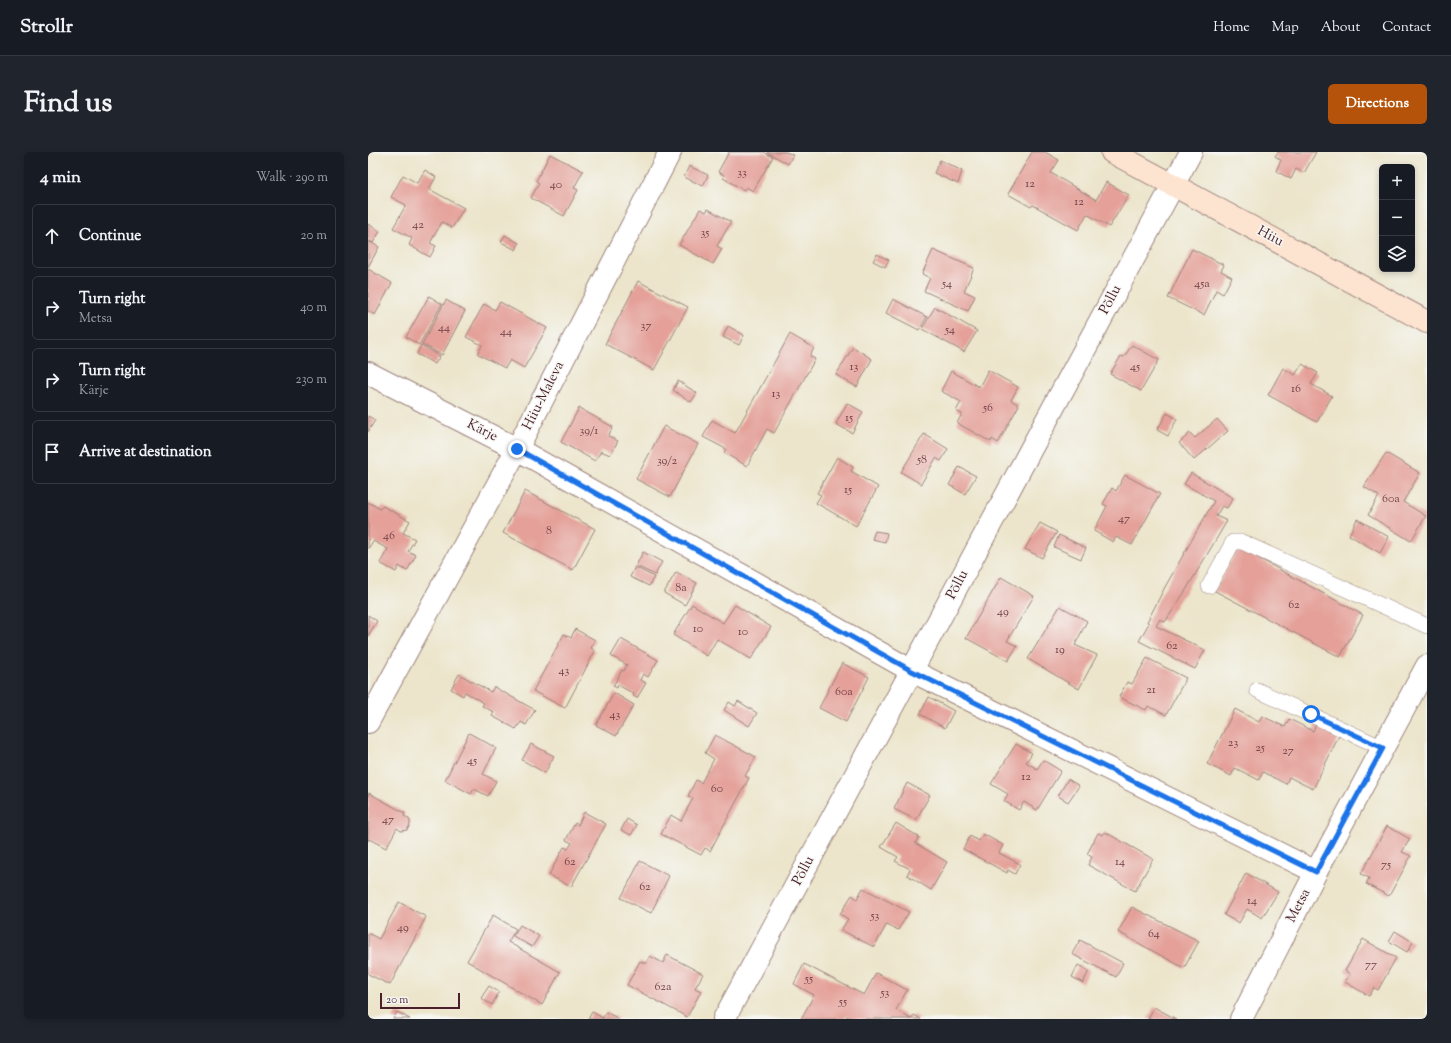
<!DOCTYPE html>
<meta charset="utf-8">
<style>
:root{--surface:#171b24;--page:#20242c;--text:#f1f3f6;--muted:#9ea1a6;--line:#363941;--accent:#b45309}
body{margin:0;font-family:"Sorts Mill Goudy",serif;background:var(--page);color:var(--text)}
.controls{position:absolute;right:12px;top:12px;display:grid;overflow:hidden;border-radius:6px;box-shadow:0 2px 6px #0003}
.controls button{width:36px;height:36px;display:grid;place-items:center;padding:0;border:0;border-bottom:1px solid var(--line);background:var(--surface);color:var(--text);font:20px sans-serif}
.scale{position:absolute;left:12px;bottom:10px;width:80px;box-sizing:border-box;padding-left:4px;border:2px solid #4a1f2b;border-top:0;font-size:11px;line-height:14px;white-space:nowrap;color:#4a1f2b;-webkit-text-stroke:3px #f6f6f2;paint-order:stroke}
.stop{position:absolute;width:12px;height:12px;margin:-9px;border:3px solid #1a73e8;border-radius:50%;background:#fff}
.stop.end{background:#1a73e8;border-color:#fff;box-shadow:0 1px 4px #0008}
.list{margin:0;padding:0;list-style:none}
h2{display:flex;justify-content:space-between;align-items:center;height:52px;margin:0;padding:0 16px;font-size:17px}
h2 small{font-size:13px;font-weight:400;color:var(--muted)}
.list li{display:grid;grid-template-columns:26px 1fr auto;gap:12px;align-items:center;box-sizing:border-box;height:64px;margin:0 8px 8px;padding:0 8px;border:1px solid var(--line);border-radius:6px}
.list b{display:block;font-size:15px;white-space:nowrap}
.list p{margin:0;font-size:13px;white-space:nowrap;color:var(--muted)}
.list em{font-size:13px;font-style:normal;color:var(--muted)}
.icon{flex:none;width:22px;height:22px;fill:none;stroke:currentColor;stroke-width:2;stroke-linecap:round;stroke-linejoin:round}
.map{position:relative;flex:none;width:1059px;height:867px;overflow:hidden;border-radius:6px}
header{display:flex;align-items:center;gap:24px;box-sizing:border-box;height:56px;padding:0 20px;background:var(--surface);border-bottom:1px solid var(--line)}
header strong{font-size:19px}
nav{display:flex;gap:22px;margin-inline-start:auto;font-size:14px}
.intro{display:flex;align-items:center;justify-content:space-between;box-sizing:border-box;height:96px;padding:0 24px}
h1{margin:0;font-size:28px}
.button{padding:10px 18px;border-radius:6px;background:var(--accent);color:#fff;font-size:14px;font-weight:700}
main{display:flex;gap:24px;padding:0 24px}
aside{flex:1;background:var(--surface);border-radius:6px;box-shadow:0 2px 6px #0003}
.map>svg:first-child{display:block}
.building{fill:#e4a099}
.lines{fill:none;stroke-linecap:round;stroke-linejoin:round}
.lane-casing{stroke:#9b827b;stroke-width:16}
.street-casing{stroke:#9b827b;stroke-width:24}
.secondary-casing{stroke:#9b827b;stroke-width:24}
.lane{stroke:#fff;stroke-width:15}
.street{stroke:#fff;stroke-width:22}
.secondary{stroke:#fde4d1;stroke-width:22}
.route{stroke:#1a73e8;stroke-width:5}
.labels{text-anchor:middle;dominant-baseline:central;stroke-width:3;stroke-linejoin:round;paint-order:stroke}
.number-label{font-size:12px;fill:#703f46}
.street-label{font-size:14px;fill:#4a1f2b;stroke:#f6f6f2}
</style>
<header>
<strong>Strollr</strong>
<nav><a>Home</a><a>Map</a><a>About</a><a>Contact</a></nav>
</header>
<div class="intro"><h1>Find us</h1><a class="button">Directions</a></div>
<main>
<aside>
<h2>4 min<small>Walk · 290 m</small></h2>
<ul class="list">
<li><svg class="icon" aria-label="ahead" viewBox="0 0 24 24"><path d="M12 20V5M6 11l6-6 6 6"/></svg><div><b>Continue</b></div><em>20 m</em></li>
<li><svg class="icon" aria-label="right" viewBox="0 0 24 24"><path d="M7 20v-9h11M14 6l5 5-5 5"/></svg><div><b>Turn right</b><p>Metsa</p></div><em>40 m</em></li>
<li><svg class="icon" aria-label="right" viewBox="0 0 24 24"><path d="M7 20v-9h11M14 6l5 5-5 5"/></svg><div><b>Turn right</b><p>Kärje</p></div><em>230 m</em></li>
<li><svg class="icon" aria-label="arrive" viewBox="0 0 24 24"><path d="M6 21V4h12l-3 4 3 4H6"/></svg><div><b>Arrive at destination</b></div></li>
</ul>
</aside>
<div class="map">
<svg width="1059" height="867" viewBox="0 0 1059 867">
<rect width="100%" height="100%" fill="#f6f6f2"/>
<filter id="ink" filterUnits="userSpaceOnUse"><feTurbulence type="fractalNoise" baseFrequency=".025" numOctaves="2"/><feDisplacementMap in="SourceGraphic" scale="8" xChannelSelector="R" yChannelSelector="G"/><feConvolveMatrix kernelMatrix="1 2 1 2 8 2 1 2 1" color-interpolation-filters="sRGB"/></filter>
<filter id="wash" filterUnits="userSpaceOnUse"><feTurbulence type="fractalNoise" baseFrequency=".012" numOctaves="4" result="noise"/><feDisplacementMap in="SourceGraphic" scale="16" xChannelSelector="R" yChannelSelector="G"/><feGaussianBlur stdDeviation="0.9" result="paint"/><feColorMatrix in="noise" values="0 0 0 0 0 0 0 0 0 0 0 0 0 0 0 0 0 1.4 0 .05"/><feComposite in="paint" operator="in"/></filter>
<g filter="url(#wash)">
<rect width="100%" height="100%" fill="#ece5cb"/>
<g id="blocks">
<g class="building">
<path d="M361 0H396L405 5 385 39 378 35 376 38 355 26 356 23 350 20Z"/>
<path d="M399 0H418L425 3 420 12Z"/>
<path d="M664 0H677L691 8 683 21 728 48 738 30 761 43 741 75 719 62 710 78 665 53 663 55 640 42Z"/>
<path d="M910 0H948L936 21 928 17 923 27 908 19 913 8 907 4Z"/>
<path d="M182 2 215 19 206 36 210 38 196 64 163 46 171 31 168 29Z"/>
<path d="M572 8 594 19 590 32 566 21Z"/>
<path d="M321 14 340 23 335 34 316 25Z"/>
<path d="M57 18 68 25 61 37 96 56 84 76 74 70 62 91 68 94 62 105 41 93 44 86 25 76 38 53 23 45 35 23 49 31Z"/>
<path d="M332 57 338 60 340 57 363 70 349 94 354 97 345 112 311 93Z"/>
<path d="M0 72 12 79 5 91 0 88Z"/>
<path d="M137 83 151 91 148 98 133 90Z"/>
<path d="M0 89 11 95 0 115Z"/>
<path d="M824 97 856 113 853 119 864 125 855 142 848 138 836 163 800 146Z"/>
<path d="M565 98 606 116 596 139 607 144 600 159 556 139 562 126 554 122Z"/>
<path d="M509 102 521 108 517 115 505 109Z"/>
<path d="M0 117 24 131 7 163 0 159Z"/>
<path d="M270 129 320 155 286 218 237 192Z"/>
<path d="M61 144 74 152 51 193 38 185Z"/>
<path d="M525 147 559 165 551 178 518 161Z"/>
<path d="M78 148 97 159 74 203 54 192Z"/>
<path d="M132 150 179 176 156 216 142 208 137 216 110 202 114 193 98 185 116 152 127 158Z"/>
<path d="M567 155 609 179 596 200 554 177Z"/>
<path d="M360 174 376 183 371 193 355 185Z"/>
<path d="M422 182 446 196 442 204 447 207 406 281 399 277 379 314 356 301 358 297 335 285 344 268 367 281Z"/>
<path d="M53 193 72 204 67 212 49 202Z"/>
<path d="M764 193 791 208 773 239 742 222 753 204 756 205Z"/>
<path d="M485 195 504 207 489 235 468 223Z"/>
<path d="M934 212 950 221 943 232 964 244 949 270 900 243 915 216 927 223Z"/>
<path d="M620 218 650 235 643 248 651 253 630 291 624 287 623 290 589 271 594 262 588 259 593 250 573 239 583 219 611 235Z"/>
<path d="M310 229 329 241 323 250 305 238Z"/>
<path d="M479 251 495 260 484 281 468 272Z"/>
<path d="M211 256 245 275 240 284 250 289 242 303 233 299 227 309 193 290Z"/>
<path d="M799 261 809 267 800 284 789 278Z"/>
<path d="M0 264 7 268 0 280Z"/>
<path d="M849 267 860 279 826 308 811 291 822 281 827 286Z"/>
<path d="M296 274 330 292 302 345 268 327Z"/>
<path d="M556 282 580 297 573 309 568 306 553 332 533 320Z"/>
<path d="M1018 301 1052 321 1035 350 1058 364 1043 389 1000 363 1011 344 996 335Z"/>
<path d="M469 305 485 315 483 319 510 335 488 374 448 351 453 343 449 341Z"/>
<path d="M591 315 608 324 597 342 581 333Z"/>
<path d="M823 321 865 346 859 356 854 354 848 364 859 369 818 438 797 470 792 467 788 474 837 498 827 517 771 489 781 471 779 470 797 435 846 349 816 332Z"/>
<path d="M757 323 792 342 764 393 748 385 745 390 726 379 739 354 735 352 744 336 748 339Z"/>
<path d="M157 339 227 377 205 418 135 381Z"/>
<path d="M0 350 12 357 15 354 42 369 35 381 47 387 40 399 48 403 39 419 31 414 28 420 12 411 20 397 5 389 0 397Z"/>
<path d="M989 367 1021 385 1012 401 981 383Z"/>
<path d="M672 371 689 380 674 406 657 397Z"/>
<path d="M507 379 519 381 517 390 504 387Z"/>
<path d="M691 383 718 396 713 407 686 395Z"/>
<path d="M870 395 995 463 972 505 847 439Z"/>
<path d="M275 400 294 410 287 423 268 414Z"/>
<path d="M267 415 286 425 281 434 262 425Z"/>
<path d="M308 420 329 431 317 453 296 441Z"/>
<path d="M633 425 666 444 639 489 649 494 640 509 598 486Z"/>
<path d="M324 452 355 471 367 453 403 475 383 507 349 487 339 504 305 483Z"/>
<path d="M692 454 719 469 707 493 729 503 711 537 660 507Z"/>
<path d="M0 463 9 469 0 484Z"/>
<path d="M207 477 227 488 223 496 227 499 197 556 165 539 196 482 203 486Z"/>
<path d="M253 487 290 508 280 525 275 522 272 528 278 531 269 546 265 544 266 542 250 533 249 536 245 534 254 518 256 519 259 513 243 504Z"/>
<path d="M779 506 818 526 798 563 780 554 778 558 751 545 759 530 764 532Z"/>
<path d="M474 511 501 525 478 570 451 556Z"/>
<path d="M91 522 123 540 126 535 167 558 158 573 153 570 148 577 124 564 126 560 114 554 116 551 97 540 95 544 83 537Z"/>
<path d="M246 541 266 553 248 584 228 573Z"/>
<path d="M561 545 586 559 577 576 552 562Z"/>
<path d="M370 549 389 561 381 574 356 558 361 550 367 554Z"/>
<path d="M867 557 891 570 894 564 917 575 921 567 945 579 948 572 971 584 945 637 921 625 918 632 895 620 891 628 867 616 863 624 839 612Z"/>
<path d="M101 581 128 596 115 622 128 629 120 644 106 637 103 642 77 628Z"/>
<path d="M347 583 388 605 377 624 381 626 342 699 337 696 333 703 293 682 303 663 313 669 325 646 320 644 328 628 333 631 346 607 337 601Z"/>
<path d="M163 592 186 604 177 621 154 608Z"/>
<path d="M648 592 664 601 658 610 669 617 675 608 693 619 669 658 656 650 651 658 636 649 640 642 623 632Z"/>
<path d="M700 627 711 634 700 650 690 644Z"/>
<path d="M539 631 562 643 548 668 526 657Z"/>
<path d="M1 641 37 661 36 664 40 666 42 669V673L39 678 33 679 29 676 18 696 1 687 0 689V643Z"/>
<path d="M216 660 238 672 203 735 181 723 196 695 200 697 204 691 198 688 207 671 210 673Z"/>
<path d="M259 667 269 673 263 683 253 678Z"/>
<path d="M528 671 551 685 547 691 579 710 563 738 539 723 542 717 527 709 530 705 513 695Z"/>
<path d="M1019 674 1042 687 1034 700 1043 704 1021 744 998 732 1001 726 993 722Z"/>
<path d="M737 680 785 707 767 739 720 713 724 705 719 702 730 681 735 683Z"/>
<path d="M615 682 635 693 631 701 652 712 647 722 640 718 639 721 595 697 602 684 611 689Z"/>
<path d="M272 709 301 724 283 761 253 746Z"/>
<path d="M878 721 910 740 894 766 879 757 871 771 856 763Z"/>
<path d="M495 736 541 760 530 778 519 772 506 795 473 778 480 767 472 762 484 743 489 747Z"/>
<path d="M31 750 58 765 22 833 0 822V781L11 787Z"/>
<path d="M764 755 831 789 816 816 750 780Z"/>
<path d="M125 763 148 777 140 790 192 820 174 853 99 809Z"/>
<path d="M152 773 171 784 164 795 145 784Z"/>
<path d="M1027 779 1045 790 1039 800 1021 789Z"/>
<path d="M995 787 1028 806 1010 838 1006 836 1001 844 977 830 982 822 977 819Z"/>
<path d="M712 788 755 811 748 825 704 802Z"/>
<path d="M299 803 335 822 327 836 333 839 319 865 259 833 272 809 278 812 282 804 295 811Z"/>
<path d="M436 812 496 843 508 821 539 838 528 858 543 867 546 863 553 867H485L479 864 477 867H433L446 843 426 832Z"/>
<path d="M710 813 721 819 715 831 704 825Z"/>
<path d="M121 834 131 840 124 853 113 846Z"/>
<path d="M786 855 808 867H780Z"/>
<path d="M29 860 42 867H25Z"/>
<path d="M224 860 235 866 238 860 251 867H220Z"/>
</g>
</g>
</g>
<g filter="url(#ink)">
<use href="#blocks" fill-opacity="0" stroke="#9b827b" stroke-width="1"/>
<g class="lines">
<defs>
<g id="lane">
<path d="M841 434 865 390H874L1059 474"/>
<path d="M889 538 1015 596"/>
</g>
<g id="street">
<path d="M0 221 149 297 544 519 948 720"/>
<path d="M0 570 149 297 302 0"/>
<path d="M356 867 823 0"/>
<path d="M873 867 948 720 1059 514"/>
</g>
<path id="secondary" d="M744 0 1059 170"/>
</defs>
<use href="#lane" class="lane-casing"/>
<use href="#street" class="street-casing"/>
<use href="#secondary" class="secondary-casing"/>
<use href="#lane" class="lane"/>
<use href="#street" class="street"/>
<use href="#secondary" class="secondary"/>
</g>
</g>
<g class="lines" filter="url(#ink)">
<path class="route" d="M149 297 544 519 948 720 1015 596 943 562"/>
</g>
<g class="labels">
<g class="number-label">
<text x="374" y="21">33</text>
<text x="662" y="32">12</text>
<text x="188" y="33">40</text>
<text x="711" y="50">12</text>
<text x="50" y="73">42</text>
<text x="337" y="81">35</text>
<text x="579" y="132">54</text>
<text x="834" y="132">45a</text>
<text x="278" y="174">37</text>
<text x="76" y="176">44</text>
<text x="582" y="178">54</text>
<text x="138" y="180">44</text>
<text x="486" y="215">13</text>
<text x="767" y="215">45</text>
<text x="928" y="237">16</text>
<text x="408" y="242">13</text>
<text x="620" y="256">56</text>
<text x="481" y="266">15</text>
<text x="221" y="279">39/1</text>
<text x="554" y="308">58</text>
<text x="299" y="309">39/2</text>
<text x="480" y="338">15</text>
<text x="1023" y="347">60a</text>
<text x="756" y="367">47</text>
<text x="181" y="379">8</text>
<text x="21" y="384">46</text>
<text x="313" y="436">8a</text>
<text x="926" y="453">62</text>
<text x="635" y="460">49</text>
<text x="330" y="477">10</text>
<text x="375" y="480">10</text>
<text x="804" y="494">62</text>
<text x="692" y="498">19</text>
<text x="196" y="519">43</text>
<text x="783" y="538">21</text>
<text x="476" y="540">60a</text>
<text x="247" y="563">43</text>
<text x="865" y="591">23</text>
<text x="892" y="596">25</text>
<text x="920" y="599">27</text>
<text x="104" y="609">45</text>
<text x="658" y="625">12</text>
<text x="349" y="637">60</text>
<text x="20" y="668">47</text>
<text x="202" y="710">62</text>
<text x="752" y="710">14</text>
<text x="1018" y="713">75</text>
<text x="277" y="735">62</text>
<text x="884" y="749">14</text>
<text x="507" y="764">53</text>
<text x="35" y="776">49</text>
<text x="786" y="782">64</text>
<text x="1003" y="813">77</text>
<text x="441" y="827">55</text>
<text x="295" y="835">62a</text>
<text x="517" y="841">53</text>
<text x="475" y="850">55</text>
</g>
<g class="street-label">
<text transform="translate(902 85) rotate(28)">Hiiu</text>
<text transform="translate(743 148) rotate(-62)">Põllu</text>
<text transform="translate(176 244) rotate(-63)">Hiiu-Maleva</text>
<text transform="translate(114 279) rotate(27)">Kärje</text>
<text transform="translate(590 433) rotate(-62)">Põllu</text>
<text transform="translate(436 719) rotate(-62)">Põllu</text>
<text transform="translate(931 754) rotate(-63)">Metsa</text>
</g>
</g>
</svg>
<div class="controls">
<button>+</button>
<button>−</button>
<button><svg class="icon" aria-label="layers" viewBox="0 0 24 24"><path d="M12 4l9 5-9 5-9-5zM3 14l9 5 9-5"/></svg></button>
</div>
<div class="scale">20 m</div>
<div class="stop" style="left:943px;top:562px"></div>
<div class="stop end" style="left:149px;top:297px"></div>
</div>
</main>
